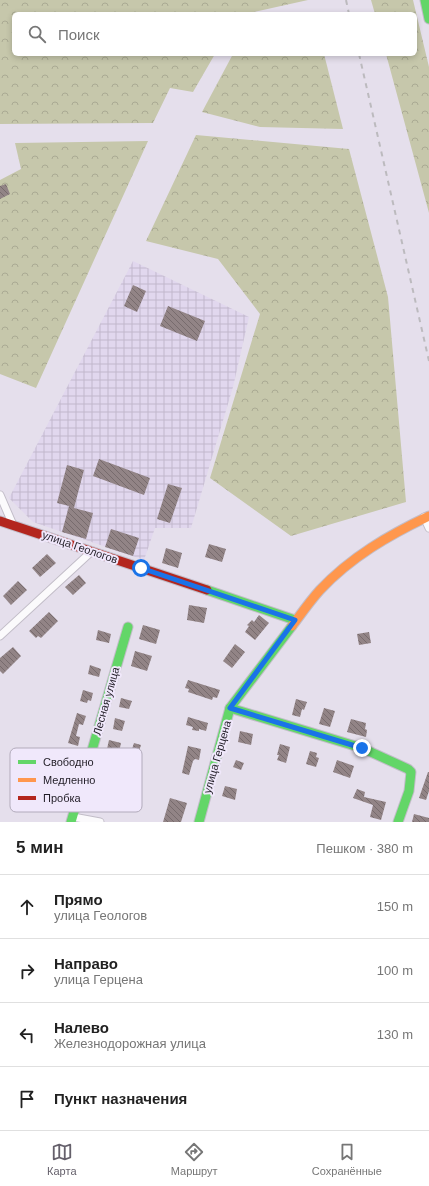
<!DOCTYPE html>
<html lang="ru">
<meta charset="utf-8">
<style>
:root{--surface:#fff;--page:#f2f2f2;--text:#222;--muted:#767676;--line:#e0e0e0;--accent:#65606b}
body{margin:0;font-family:Arial,sans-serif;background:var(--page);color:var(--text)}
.stop{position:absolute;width:12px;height:12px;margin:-9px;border:3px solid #1a73e8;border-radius:50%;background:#fff}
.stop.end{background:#1a73e8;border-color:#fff;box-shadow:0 1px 4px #0008}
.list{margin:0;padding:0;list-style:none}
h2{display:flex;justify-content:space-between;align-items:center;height:52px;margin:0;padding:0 16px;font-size:17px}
h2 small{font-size:13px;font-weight:400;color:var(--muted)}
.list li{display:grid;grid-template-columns:26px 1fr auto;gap:12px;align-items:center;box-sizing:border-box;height:64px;padding:0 16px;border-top:1px solid var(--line)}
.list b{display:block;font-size:15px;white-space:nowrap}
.list p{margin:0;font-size:13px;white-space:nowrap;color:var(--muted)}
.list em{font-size:13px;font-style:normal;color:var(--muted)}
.icon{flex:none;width:22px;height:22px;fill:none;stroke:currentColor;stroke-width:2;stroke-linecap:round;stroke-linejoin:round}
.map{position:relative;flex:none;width:429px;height:822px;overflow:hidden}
.search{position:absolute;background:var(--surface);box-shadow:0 2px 6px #0003;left:12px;right:12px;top:12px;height:44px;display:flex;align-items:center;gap:10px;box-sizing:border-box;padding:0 14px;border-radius:6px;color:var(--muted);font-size:15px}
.sheet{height:308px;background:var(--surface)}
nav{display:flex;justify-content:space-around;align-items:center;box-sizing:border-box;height:56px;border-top:1px solid var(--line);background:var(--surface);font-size:11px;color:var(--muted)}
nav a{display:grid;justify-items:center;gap:2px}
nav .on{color:var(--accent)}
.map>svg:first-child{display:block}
.industrial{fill:url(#industrial-grid)}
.forest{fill:url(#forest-crowns)}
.building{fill:url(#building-back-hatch)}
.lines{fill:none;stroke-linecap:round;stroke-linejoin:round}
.street-casing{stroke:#c2bdc8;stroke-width:9}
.fast-casing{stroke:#c2bdc8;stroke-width:11}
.slow-casing{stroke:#c2bdc8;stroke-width:11}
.jam-casing{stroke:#c2bdc8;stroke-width:11}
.street{stroke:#fbfafc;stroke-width:7}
.fast{stroke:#63d668;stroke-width:9}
.slow{stroke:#ff974d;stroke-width:9}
.jam{stroke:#b3261e;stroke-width:9}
.rail{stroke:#bcbabe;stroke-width:2;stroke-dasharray:5 5;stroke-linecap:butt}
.route{stroke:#1a73e8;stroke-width:5}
.labels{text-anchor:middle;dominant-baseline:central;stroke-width:4;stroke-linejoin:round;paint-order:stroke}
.street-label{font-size:11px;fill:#201c25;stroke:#f0e8fb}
.key{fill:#f0e8fb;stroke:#b2abbb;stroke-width:1}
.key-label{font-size:11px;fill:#201c25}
</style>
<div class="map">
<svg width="429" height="822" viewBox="0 0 429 822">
<defs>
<pattern id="industrial-grid" width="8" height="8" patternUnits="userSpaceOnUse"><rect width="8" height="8" fill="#e1d7ee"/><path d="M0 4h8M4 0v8" fill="none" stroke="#c1b8cc"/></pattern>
<pattern id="forest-crowns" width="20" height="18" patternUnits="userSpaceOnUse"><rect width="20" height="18" fill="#c6c7ab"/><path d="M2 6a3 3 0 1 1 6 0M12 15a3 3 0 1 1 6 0" fill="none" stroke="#aaaa93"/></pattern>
<pattern id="building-back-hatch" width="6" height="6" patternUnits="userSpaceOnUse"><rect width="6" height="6" fill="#928486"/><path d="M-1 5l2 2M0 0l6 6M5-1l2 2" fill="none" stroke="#776b6d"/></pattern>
</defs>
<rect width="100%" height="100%" fill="#e5dfec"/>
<path class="industrial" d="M133 261 249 317 233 387 191 528H155L144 560 33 522 9 498Z"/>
<g class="forest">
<path d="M0 0H308L245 14H14V54H215L193 92 170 88 153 123 0 124Z"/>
<path d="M371 0H413L429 67V213L386 54H415V14H375Z"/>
<path d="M233 54H324L343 129 260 127 202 112Z"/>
<path d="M196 135 349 149 388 297 406 502 291 536 210 478 260 314 218 259 146 241Z"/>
<path d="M148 141 36 388 0 374V180L21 169 15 143Z"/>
</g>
<g class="building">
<path d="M6 184 10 194 0 199V186Z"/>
<path d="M133 285 146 291 137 312 124 306Z"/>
<path d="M168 306 205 321 197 341 160 326Z"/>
<path d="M99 459 150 478 144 495 93 476Z"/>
<path d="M67 465 84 470 74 508 93 513 86 539 62 532 69 506 57 503Z"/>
<path d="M168 484 182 488 170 523 157 519Z"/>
<path d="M111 529 139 538 133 556 105 547Z"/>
<path d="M209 544 226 549 222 562 205 557Z"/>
<path d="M166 548 182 553 178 568 162 563Z"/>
<path d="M47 554 56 563 40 577 32 568Z"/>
<path d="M79 575 86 583 73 595 65 587Z"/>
<path d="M18 581 27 590 11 605 3 596Z"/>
<path d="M189 605 207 608 204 623 187 620Z"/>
<path d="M49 612 58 621 41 638 38 636 36 638 29 631Z"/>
<path d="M259 615 269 623 255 640 245 632 249 626 247 625 252 620 254 622Z"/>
<path d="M143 625 160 630 156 644 139 639Z"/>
<path d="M98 630 111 634 109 643 96 640Z"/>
<path d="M369 632 371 643 359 645 357 634Z"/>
<path d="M235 644 245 652 232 668 223 661Z"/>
<path d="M13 647 21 656 3 674 0 671V658Z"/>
<path d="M135 651 152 656 147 671 131 666Z"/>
<path d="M90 665 101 669 99 677 88 674Z"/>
<path d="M188 680 220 690 217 698 213 697 212 700 188 692 189 689 185 688Z"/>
<path d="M83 690 93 693 91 701 88 700 87 703 80 701Z"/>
<path d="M121 698 132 701 129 709 119 707Z"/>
<path d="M296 699 307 702 304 710 302 709 300 717 292 715Z"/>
<path d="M324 708 335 711 330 727 319 724Z"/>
<path d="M77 713 86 716 83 725 79 724 76 736 80 737 78 746 68 743Z"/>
<path d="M188 717 208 723 206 731 199 729V731L192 730 193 727 186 725Z"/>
<path d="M115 718 125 721 122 731 113 729Z"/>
<path d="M351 719 366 723 365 729 367 730 366 737 347 732Z"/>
<path d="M240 731 253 734 251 745 238 742Z"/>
<path d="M109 740 121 743 119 752 107 749Z"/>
<path d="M134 743 141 745 138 754 131 752Z"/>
<path d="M280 744 290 747 286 763 277 760 279 755H277Z"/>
<path d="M188 746 201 749 199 760 195 759 193 761 189 775 182 773Z"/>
<path d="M310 751 317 753 316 757 319 758 316 767 306 764Z"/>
<path d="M236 760 244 763 241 770 233 767Z"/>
<path d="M337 760 354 766 350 778 333 772Z"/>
<path d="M428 772H429V791L426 800 419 798Z"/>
<path d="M225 786 237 789 235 800 222 796Z"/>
<path d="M357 789 365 792 364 797 386 802 381 820 370 817 373 805 353 798Z"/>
<path d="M170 798 187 803 181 822H163Z"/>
<path d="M414 814 429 818V822H412Z"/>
</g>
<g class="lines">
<defs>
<g id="street">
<path d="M0 495 13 525"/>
<path d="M424 517 429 528"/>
<path d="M0 636 91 552"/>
<path d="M73 817 100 822"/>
</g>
<g id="fast">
<path d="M425 0 429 19"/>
<path d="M207 590 295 620"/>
<path d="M230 708 362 748 408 769 411 772 409 791 398 822"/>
<path d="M71 822 128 627"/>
<path d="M199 822 230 708 292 626"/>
</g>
<path id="slow" d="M292 626C301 614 310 601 320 590 351 557 389 535 429 516"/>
<path id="jam" d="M0 521 207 590"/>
</defs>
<use href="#street" class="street-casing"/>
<use href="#fast" class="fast-casing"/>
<use href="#slow" class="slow-casing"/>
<use href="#jam" class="jam-casing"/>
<use href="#street" class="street"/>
<use href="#fast" class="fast"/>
<use href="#slow" class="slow"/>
<use href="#jam" class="jam"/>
<g class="rail">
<path d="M346 0 349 14"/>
<path d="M359 54 429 361"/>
</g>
</g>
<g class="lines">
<path class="route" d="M141 568 295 620 230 708 362 748"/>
</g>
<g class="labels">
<g class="street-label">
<text transform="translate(80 547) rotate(19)">улица Геологов</text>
<text transform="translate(106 701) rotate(-74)">Лесная улица</text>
<text transform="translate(217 757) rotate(-74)">улица Герцена</text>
</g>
</g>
<rect x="10" y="748" width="132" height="64" rx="6" class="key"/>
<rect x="18" y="760" width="18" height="4" fill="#63d668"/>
<rect x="18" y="778" width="18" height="4" fill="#ff974d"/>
<rect x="18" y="796" width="18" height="4" fill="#b3261e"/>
<g class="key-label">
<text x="43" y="766">Свободно</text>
<text x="43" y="784">Медленно</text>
<text x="43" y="802">Пробка</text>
</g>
</svg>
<div class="stop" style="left:141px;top:568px"></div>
<div class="stop end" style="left:362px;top:748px"></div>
<div class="search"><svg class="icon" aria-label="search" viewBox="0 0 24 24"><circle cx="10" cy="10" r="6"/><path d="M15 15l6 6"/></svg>Поиск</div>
</div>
<section class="sheet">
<h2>5 мин<small>Пешком · 380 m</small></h2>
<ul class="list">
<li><svg class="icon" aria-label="ahead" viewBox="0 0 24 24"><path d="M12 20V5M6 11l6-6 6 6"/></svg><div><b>Прямо</b><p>улица Геологов</p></div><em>150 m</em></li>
<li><svg class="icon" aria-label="right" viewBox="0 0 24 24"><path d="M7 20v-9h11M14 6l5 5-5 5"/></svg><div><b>Направо</b><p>улица Герцена</p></div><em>100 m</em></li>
<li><svg class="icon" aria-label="left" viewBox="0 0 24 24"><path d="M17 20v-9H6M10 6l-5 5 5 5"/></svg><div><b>Налево</b><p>Железнодорожная улица</p></div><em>130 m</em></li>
<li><svg class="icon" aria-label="arrive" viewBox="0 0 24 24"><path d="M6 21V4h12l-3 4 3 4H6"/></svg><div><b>Пункт назначения</b></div></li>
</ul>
</section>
<nav>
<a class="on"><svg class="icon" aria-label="map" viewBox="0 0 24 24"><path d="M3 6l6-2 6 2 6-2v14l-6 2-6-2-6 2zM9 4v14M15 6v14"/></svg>Карта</a>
<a><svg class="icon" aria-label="directions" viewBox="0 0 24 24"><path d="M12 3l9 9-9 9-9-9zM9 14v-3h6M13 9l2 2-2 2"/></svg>Маршрут</a>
<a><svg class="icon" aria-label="saved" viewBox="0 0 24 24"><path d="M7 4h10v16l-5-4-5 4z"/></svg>Сохранённые</a>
</nav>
